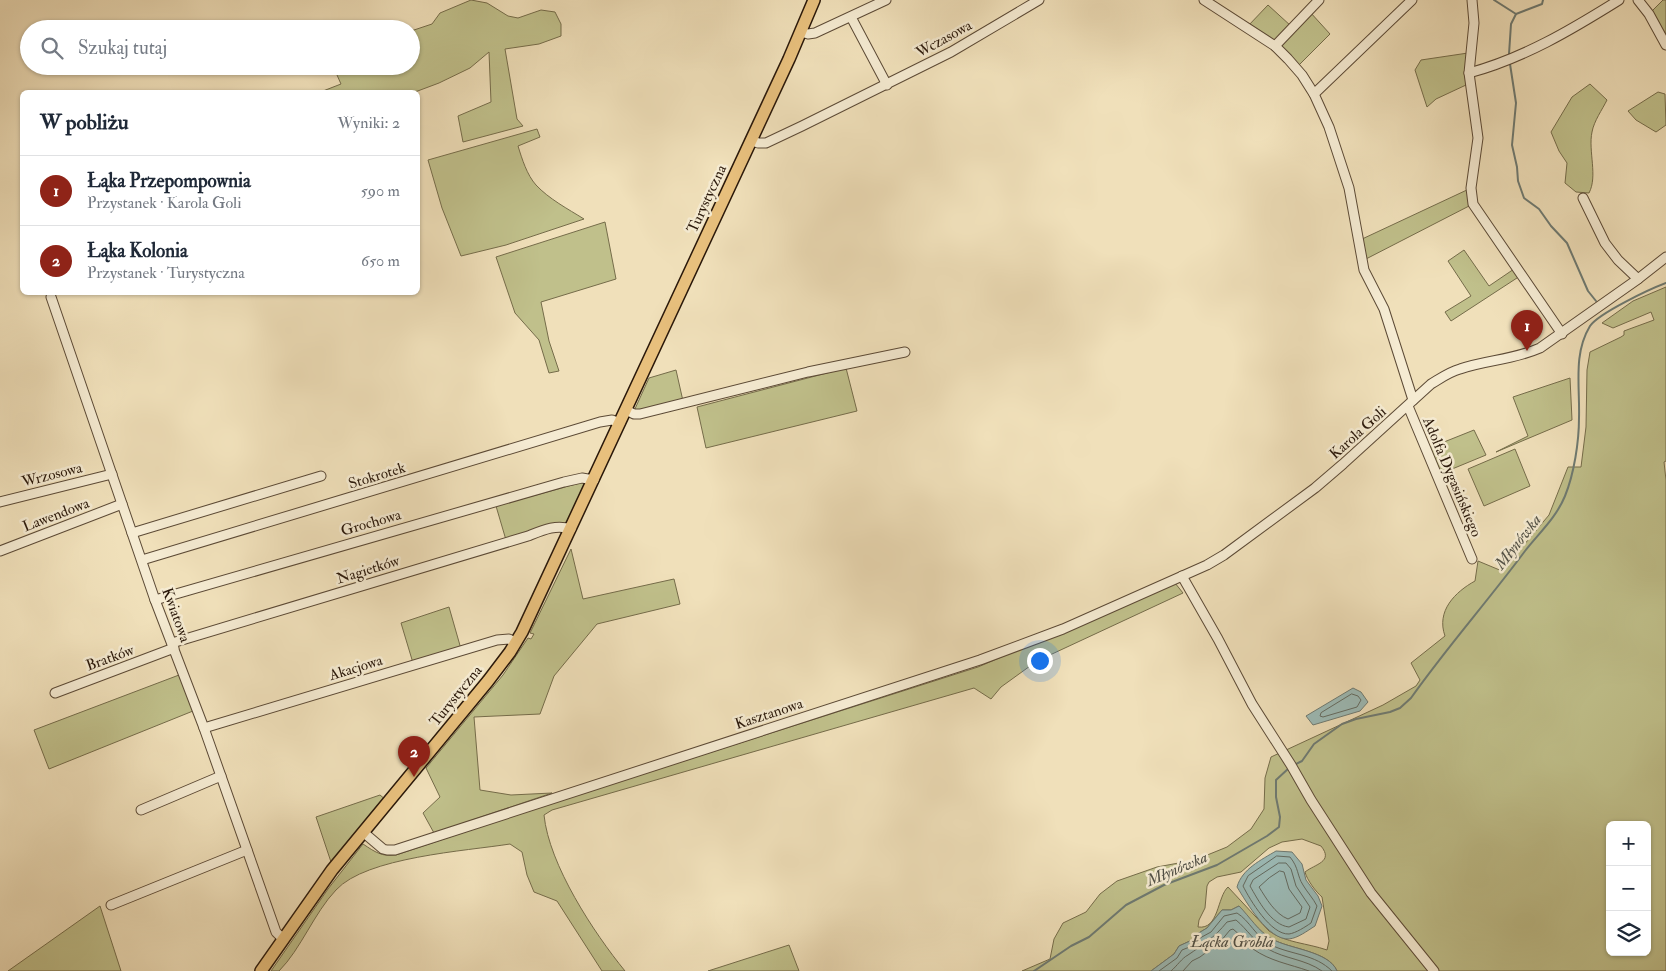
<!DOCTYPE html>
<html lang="pl">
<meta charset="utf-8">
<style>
:root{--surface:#fff;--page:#f6f6f7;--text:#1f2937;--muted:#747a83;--line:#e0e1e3;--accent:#8f2418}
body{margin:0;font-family:"IM FELL Double Pica",serif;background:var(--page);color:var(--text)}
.controls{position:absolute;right:15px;bottom:15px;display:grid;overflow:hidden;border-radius:8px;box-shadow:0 1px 4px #0004}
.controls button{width:45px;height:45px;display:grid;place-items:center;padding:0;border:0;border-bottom:1px solid var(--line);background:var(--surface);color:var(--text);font:25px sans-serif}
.you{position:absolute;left:1039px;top:660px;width:18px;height:18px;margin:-12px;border:4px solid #fff;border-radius:50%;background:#1a73e8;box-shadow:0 0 0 8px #1a73e833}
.badge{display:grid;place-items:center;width:32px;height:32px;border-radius:50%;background:var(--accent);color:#fff;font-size:16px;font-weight:700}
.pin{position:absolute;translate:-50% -41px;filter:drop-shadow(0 1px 2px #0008)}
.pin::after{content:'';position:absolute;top:26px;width:18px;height:15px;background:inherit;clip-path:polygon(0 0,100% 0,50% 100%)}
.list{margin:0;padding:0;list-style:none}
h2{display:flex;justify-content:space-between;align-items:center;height:65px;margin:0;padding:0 20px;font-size:21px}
h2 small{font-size:16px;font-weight:400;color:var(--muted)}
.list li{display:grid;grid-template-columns:32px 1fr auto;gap:15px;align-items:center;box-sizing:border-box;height:70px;padding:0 20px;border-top:1px solid var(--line)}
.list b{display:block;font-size:19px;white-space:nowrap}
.list p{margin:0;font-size:16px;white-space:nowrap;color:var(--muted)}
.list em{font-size:16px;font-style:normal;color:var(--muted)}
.icon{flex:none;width:28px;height:28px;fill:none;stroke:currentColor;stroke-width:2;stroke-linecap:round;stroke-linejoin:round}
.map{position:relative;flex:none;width:1666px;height:971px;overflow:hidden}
.search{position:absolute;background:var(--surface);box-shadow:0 1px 4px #0004;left:20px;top:20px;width:400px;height:55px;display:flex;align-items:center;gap:12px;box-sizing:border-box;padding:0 18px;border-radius:28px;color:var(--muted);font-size:19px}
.panel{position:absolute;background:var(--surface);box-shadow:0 1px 4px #0004;left:20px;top:90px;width:400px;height:205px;border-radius:8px}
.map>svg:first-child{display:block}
.green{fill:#c0c08b;stroke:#756c4a;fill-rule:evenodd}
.water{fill:#9cbbb7;stroke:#6e7a72}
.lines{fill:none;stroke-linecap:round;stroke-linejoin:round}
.shore{stroke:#636a60;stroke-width:1}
.stream{stroke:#6e7a72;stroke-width:2}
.minor-casing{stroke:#5c4a36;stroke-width:11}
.major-casing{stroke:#2a180a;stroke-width:14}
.minor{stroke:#f5ebd2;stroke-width:9}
.major{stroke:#e8c07d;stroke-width:11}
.labels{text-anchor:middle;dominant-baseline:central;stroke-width:5;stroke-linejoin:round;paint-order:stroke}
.street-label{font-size:15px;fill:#2a180a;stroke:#f5ebd2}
.water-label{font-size:16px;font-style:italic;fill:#525147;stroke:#f5ebd2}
</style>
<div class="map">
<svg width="1666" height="971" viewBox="0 0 1666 971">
<rect width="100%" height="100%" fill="#f0e0ba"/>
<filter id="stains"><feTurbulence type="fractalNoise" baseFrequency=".004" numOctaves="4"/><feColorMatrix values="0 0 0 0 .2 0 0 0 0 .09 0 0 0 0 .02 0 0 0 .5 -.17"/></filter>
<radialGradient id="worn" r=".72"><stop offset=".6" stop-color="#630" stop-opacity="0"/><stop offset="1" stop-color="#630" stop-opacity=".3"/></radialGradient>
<g class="green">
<path d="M471 0 487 3 508 16 518 18 541 10 555 12 561 24V36L539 44 505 49 517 119 523 126 463 142 458 116 491 102 489 52 470 68 439 83 415 92H305L323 91 341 84 333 66H411V31L432 24 440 13Z"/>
<path d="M1663 0H1666V44L1652 11Z"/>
<path d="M1268 5 1291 26 1273 43 1248 26Z"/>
<path d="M1310 12 1330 34 1298 66 1279 46Z"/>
<path d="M1468 53 1466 85 1436 99 1427 107 1415 70 1421 60Z"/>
<path d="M1590 84 1607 100C1602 110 1594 121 1592 132 1588 151 1598 176 1589 193L1576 192 1565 183 1567 163 1559 151 1551 132 1572 97Z"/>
<path d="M1658 92 1665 94 1666 125 1656 132 1636 120 1628 111Z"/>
<path d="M537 129 540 137 518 146C522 159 527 175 536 185 549 199 568 209 584 219L506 245 461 256 442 208 428 160Z"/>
<path d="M1469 189 1471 205 1364 260 1360 240Z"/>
<path d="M605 222 616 279 541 302 549 341 559 371 549 373 539 340 515 313 496 257Z"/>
<path d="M1464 250 1489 286 1514 269 1520 276 1451 321 1445 312 1471 296 1448 261Z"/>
<path d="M1666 287V461L1664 462 1666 480V971H1337C1329 951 1289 949 1272 939 1258 931 1249 918 1239 906L1231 910H1222L1207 928 1197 934 1190 941 1179 946 1174 954 1151 971H1022L1050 959 1054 939 1063 923 1086 912 1100 894 1117 881 1157 867 1195 860 1227 847 1251 829 1264 809 1265 778 1271 757 1383 705 1416 686 1420 680 1411 663 1445 636C1436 611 1455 592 1475 581L1478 561 1502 571 1549 515 1568 467H1581L1586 427 1587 370 1590 352 1621 337 1624 335V331L1654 320 1651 312 1613 328 1602 323 1633 301ZM1610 825H1647V952H1610ZM1302 839 1321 846C1334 862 1315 864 1305 872 1307 880 1316 892 1322 897L1329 941 1327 950C1307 943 1286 943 1269 931L1228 887C1217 897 1219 930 1198 927L1199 920 1205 908 1207 886 1209 882 1217 877 1241 872 1269 848 1282 842Z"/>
<path d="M846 368 857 411 706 448 697 407Z"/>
<path d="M676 370 683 401 634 411 649 378Z"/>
<path d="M1570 378 1572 420 1496 452 1528 436 1513 397Z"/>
<path d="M1474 430 1486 455 1440 474 1429 448Z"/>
<path d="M1515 449 1530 486 1484 506 1468 469Z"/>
<path d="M587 481 568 525 506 540 496 506Z"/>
<path d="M571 549 583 599 674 579 680 604 597 624 554 676 540 714 474 717 480 790 511 795 552 793 434 833 423 813 440 797 426 768 503 675 528 638 531 639 534 634 530 633Z"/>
<path d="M1175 583 1183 593 1037 661 1001 687 991 699 974 688 552 810 544 815C549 865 594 933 625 971H602L557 901 534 892 527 875 522 852 510 844C466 851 366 857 336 890 314 913 301 949 279 971H271L328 889 363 844C375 852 382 857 396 855L536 808 978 667Z"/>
<path d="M449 607 461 649 413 663 401 623Z"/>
<path d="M179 675 193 711 49 769 34 730Z"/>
<path d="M380 795 386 800 331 862 316 817Z"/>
<path d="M100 906 121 971H8Z"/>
<path d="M789 945 799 971H708Z"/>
</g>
<g class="water">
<path d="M1353 688 1361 692 1368 702 1360 711 1313 725 1306 716Z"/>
<path d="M1276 851 1292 852 1302 864 1306 880 1318 896 1322 906 1315 926C1307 931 1298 938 1289 939 1268 940 1247 903 1237 887 1242 869 1261 860 1276 851Z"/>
<path d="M1239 906C1250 917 1258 931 1272 939 1289 949 1329 951 1337 971H1151L1174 954 1179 946 1190 941 1197 934 1207 928 1222 910H1231Z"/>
</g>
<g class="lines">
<g class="shore">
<path d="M1352 694 1358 696 1361 700 1357 707 1323 717 1320 716 1321 713Z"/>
<path d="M1277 856 1290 857C1299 868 1297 876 1303 885 1307 892 1313 898 1317 906L1311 923C1305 927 1296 933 1289 934 1271 935 1250 900 1243 886L1248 876Z"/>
<path d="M1279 863H1286L1291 869 1296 886 1310 907 1306 919 1289 927C1271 925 1258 900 1250 886L1253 880Z"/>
<path d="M1280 871 1284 872 1289 889 1302 907 1300 913 1288 919C1275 914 1266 898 1259 887L1269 878Z"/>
<path d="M1159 971 1177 958 1182 950 1192 946 1200 938 1211 932 1224 916 1237 913C1250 921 1255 936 1271 945 1292 955 1315 954 1332 971"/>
<path d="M1171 971C1177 966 1182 958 1188 955 1204 944 1214 938 1227 922L1236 920C1247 929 1254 942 1268 949 1285 959 1305 959 1322 971"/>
<path d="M1183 971 1192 961 1200 957 1220 942 1230 930 1233 929C1240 934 1245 943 1253 949 1270 961 1289 964 1309 971"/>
</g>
<g class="stream">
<path d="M1494 0 1516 14"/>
<path d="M1509 54 1511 24 1516 14 1542 4 1543 0"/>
<path d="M1510 64 1516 103 1512 145 1517 167 1518 181 1524 198 1539 209 1551 226 1567 243 1588 291 1596 301"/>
<path d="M1294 765 1302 761 1314 744 1342 724 1356 719 1390 712 1400 708 1411 698C1447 647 1488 601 1525 551 1539 533 1556 518 1565 496 1574 474 1579 442 1579 418 1580 386 1573 354 1590 326 1599 313 1650 289 1666 283"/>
<path d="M1034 971 1071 946 1089 937 1126 905 1164 885 1217 865 1267 836 1279 827 1280 817 1276 797V780L1289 768"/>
</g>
<defs>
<g id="minor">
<path d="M1204 0 1275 46 1288 59 1302 75 1314 94 1329 127 1349 188 1364 270 1384 309 1413 400"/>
<path d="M1472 0 1474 23 1469 73 1478 138 1471 188 1473 204 1562 334"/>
<path d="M1638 0 1649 14 1666 45"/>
<path d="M851 17 887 85"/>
<path d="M801 32 808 34 815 33 886 0"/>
<path d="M1275 46 1319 0"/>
<path d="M1469 73C1524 58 1571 30 1619 0"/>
<path d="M1314 94 1412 0"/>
<path d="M751 140 758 143H766L802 126 951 52 1039 0"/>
<path d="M1583 198 1605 243 1618 260 1638 279"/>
<path d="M51 297 155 600 204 728 276 932 283 939"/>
<path d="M1408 406 1472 559"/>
<path d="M626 410 634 414H640L808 372 905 352"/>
<path d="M0 502 112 474"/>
<path d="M132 533 321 476"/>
<path d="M0 551 122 504"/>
<path d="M142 560 600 422 612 420 620 423"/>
<path d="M1182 576 1218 639 1252 704 1291 765 1311 800 1371 893 1434 971"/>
<path d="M155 600 564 482 582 478 594 480"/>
<path d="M172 643 528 536C543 530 556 524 571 529"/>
<path d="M55 693 174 648"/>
<path d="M204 728 497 640 509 639 516 643"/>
<path d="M141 810 221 776"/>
<path d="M363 832 383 849 387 850H395L980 660 1063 629 1207 565 1224 555 1315 488 1343 464 1431 384C1441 378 1449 372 1460 369 1486 360 1513 360 1540 348L1638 279 1666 257"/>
<path d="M111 905 247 850"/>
</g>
<path id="major" d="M261 971 332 870 488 681 510 652 522 632 789 59 814 0"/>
</defs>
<use href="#minor" class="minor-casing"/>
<use href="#major" class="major-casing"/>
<use href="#minor" class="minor"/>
<use href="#major" class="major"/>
</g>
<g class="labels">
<g class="street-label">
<text transform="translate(944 39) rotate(-29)">Wczasowa</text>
<text transform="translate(707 199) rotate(-65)">Turystyczna</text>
<text transform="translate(1358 433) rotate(-42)">Karola Goli</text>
<text transform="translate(52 475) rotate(-14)">Wrzosowa</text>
<text transform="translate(377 476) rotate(-17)">Stokrotek</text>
<text transform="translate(1452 477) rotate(67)">Adolfa Dygasińskiego</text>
<text transform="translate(56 515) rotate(-21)">Lawendowa</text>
<text transform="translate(371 523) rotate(-16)">Grochowa</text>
<text transform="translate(368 570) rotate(-17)">Nagietków</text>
<text transform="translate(176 615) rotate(70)">Kwiatowa</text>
<text transform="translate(110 658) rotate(-20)">Bratków</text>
<text transform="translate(356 668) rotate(-17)">Akacjowa</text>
<text transform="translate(456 696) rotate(-51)">Turystyczna</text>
<text transform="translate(769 714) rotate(-18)">Kasztanowa</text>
</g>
<g class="water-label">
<text transform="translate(1518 542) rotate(-52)">Młynówka</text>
<text transform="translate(1177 869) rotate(-23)">Młynówka</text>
<text x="1232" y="942">Łącka Grobla</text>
</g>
</g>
<rect width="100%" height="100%" filter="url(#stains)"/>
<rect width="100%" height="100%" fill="url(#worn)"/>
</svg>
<div class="controls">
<button>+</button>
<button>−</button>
<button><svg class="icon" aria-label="layers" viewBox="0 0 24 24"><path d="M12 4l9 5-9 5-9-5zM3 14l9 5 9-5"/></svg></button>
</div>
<div class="you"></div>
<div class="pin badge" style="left:1527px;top:351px">1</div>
<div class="pin badge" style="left:414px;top:777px">2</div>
<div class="search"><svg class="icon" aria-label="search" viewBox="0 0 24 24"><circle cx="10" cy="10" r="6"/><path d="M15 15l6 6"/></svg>Szukaj tutaj</div>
<section class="panel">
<h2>W pobliżu<small>Wyniki: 2</small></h2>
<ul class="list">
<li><span class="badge">1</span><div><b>Łąka Przepompownia</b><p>Przystanek · Karola Goli</p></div><em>590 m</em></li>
<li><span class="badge">2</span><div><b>Łąka Kolonia</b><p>Przystanek · Turystyczna</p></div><em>650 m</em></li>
</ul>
</section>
</div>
